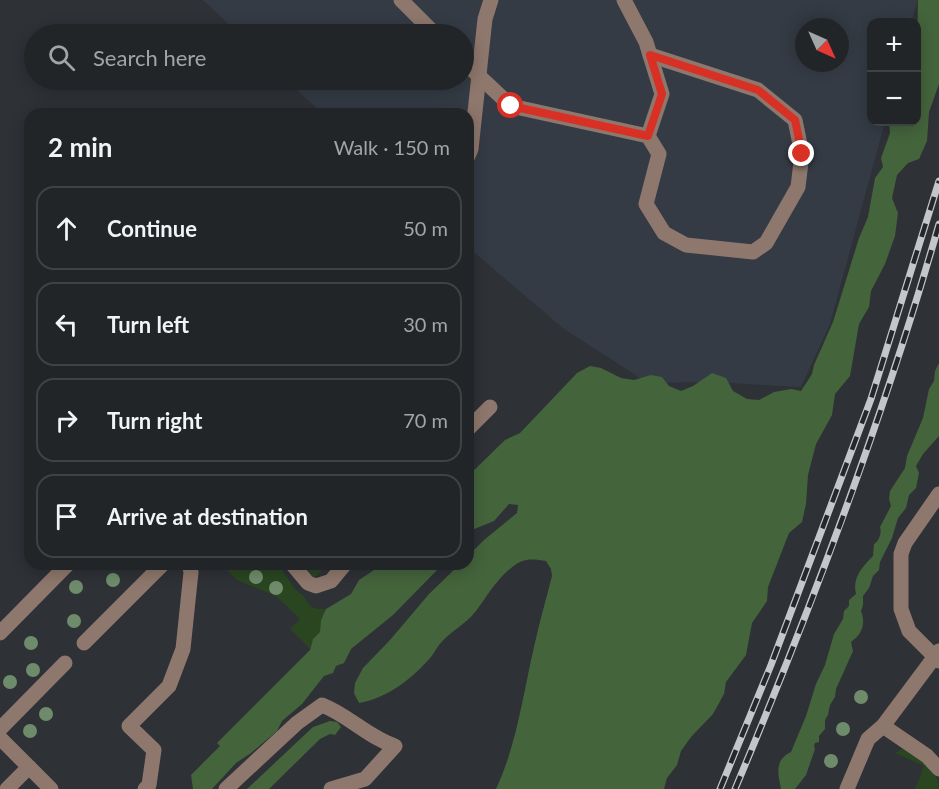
<!DOCTYPE html>
<meta charset="utf-8">
<style>
:root{--surface:#222528;--page:#2e3134;--text:#f1f3f6;--muted:#a2a5a8;--line:#3f4245}
body{margin:0;font-family:Lato,sans-serif;background:var(--page);color:var(--text)}
.controls{position:absolute;right:18px;top:18px;display:grid;overflow:hidden;border-radius:12px;box-shadow:0 3px 15px #0003}
.controls button{width:54px;height:54px;display:grid;place-items:center;padding:0;border:0;border-bottom:2px solid var(--line);background:var(--surface);color:var(--text);font:30px sans-serif}
.compass{position:absolute;left:795px;top:18px;width:54px;height:54px;border-radius:50%;background:var(--surface);box-shadow:0 3px 15px #0003;rotate:135deg}
.stop{position:absolute;width:18px;height:18px;margin:-14px;border:4px solid #d93025;border-radius:50%;background:#fff}
.stop.end{background:#d93025;border-color:#fff;box-shadow:0 2px 6px #0008}
.list{margin:0;padding:0;list-style:none}
h2{display:flex;justify-content:space-between;align-items:center;height:78px;margin:0;padding:0 24px;font-size:26px}
h2 small{font-size:20px;font-weight:400;color:var(--muted)}
.list li{display:grid;grid-template-columns:39px 1fr auto;gap:18px;align-items:center;box-sizing:border-box;height:84px;margin:0 12px 12px;padding:0 12px;border:2px solid var(--line);border-radius:18px}
.list b{display:block;font-size:22px;white-space:nowrap}
.list em{font-size:20px;font-style:normal;color:var(--muted)}
.icon{flex:none;width:33px;height:33px;fill:none;stroke:currentColor;stroke-width:2;stroke-linecap:round;stroke-linejoin:round}
.map{position:relative;flex:none;width:939px;height:789px;overflow:hidden}
.search{position:absolute;background:var(--surface);box-shadow:0 3px 15px #0003;left:24px;top:24px;width:450px;height:66px;display:flex;align-items:center;gap:15px;box-sizing:border-box;padding:0 21px;border-radius:33px;color:var(--muted);font-size:22px}
.panel{position:absolute;background:var(--surface);box-shadow:0 3px 15px #0003;left:24px;top:108px;width:450px;height:462px;border-radius:18px}
.map>svg:first-child{display:block}
.built{fill:#343b44;fill-rule:evenodd}
.green{fill:#294621}
.forest{fill:#44643c}
.lines{fill:none;stroke-linecap:round;stroke-linejoin:round}
.minor{stroke:#8e776c;stroke-width:15}
.rail-casing{stroke:#c4c6ca;stroke-width:7}
.rail{stroke:#24272c;stroke-width:4.5;stroke-dasharray:14;stroke-linecap:butt}
.tree{fill:#6e8c6b}
.route{stroke:#d93025;stroke-width:8}
</style>
<div class="map">
<svg width="939" height="789" viewBox="0 0 939 789">
<rect width="100%" height="100%" fill="#2e3136"/>
<path class="built" d="M203 0H918L911 22H872V122H885L830 324 801 387 708 382 648 383 564 329 468 247V114H323L286 80H464V34H239ZM804 27H840V63H804Z"/>
<g class="green">
<path d="M221 564H278L295 589 304 596 310 606 317 609H326L321 620 320 632 313 639 310 649 290 629 300 619 276 596 237 580Z"/>
<path d="M304 564H328L314 578Z"/>
<path d="M903 748C917 757 939 770 939 789H915L924 766 895 753Z"/>
</g>
<g class="forest">
<path d="M918 0H939V84L929 112 927 141 919 159 908 163 897 175 892 198 898 213 895 236 885 264 871 291 869 307 859 324 850 376 835 394 832 415 816 444 808 475 806 504 802 522 789 533 768 587 767 601 752 623 746 655 726 682 724 694 713 714 691 737 681 751 677 765 667 778 664 789H496C517 744 523 694 534 647 539 623 546 600 552 576L551 569 546 561C534 559 524 558 515 565 498 577 488 595 476 611 465 625 449 632 439 645 436 649 434 653 431 657 413 678 386 699 359 703L354 693 355 683 363 668 390 640 429 594 460 564H468V556L484 540 517 513 518 505 509 504 494 521 472 530 468 537V476L505 440 520 433 577 373 590 366 601 368 621 378 634 380 651 375 662 377 669 386 681 391 693 386 712 373 726 378 733 391 747 399 759 400 774 392 791 389 801 391 812 374 814 365 833 322 859 238 868 217 875 178 883 167 881 158 890 133 889 122H916Z"/>
<path d="M939 363V436L923 454 916 466 919 473 916 488 909 495 906 508 898 518 892 538 880 562 879 570 873 576 869 588 863 596V605L861 611C866 624 862 634 851 642L853 651 836 689 835 697 830 705 828 715 825 720V729L819 736V742L815 743 814 746 815 749 806 775 795 789H781C778 774 774 760 791 752L806 716 816 684 825 665 834 634 843 619 844 611 849 606V600L856 594C852 578 862 567 873 556L874 544C879 541 882 533 880 527L891 506 889 499 890 491 905 468 907 456 923 418 929 389 934 381 935 371Z"/>
<path d="M383 564H443L393 615 351 649 344 663 336 666 333 673 324 676 302 704 282 721 277 731 251 753 236 763 212 789H193L191 775 220 746 217 743 310 650 313 639 320 632 321 620 326 609 351 594 359 580Z"/>
<path d="M330 721 337 722 341 727 335 735 330 734 320 739 269 789H247L313 727Z"/>
</g>
<g class="lines">
<g class="minor">
<path d="M401 0 435 34"/>
<path d="M624 0 646 42 662 94 648 136"/>
<path d="M464 62 511 106 648 136 659 154 646 204 664 233 686 245 753 252 766 243 798 187 802 154 795 120 758 90 650 55"/>
<path d="M468 156 471 149 485 19 491 0"/>
<path d="M468 429 490 407"/>
<path d="M939 494 905 543 901 554V609L909 631 939 661"/>
<path d="M292 564 308 583 316 586 331 581 345 564"/>
<path d="M0 633 68 564"/>
<path d="M84 643 163 564"/>
<path d="M939 651 883 726 927 756 939 769"/>
<path d="M0 729 65 663"/>
<path d="M0 738 51 789"/>
<path d="M7 789 29 767"/>
<path d="M145 789 149 785 154 750 129 726 169 686 183 649 191 572 189 564"/>
<path d="M226 789 297 723 322 705C348 715 368 737 395 746L365 779 331 789"/>
<path d="M847 789 868 739 883 726"/>
</g>
<defs>
<g id="rail">
<path d="M720 789 771 665 871 399 939 181"/>
<path d="M735 789C813 604 884 417 939 224"/>
</g>
</defs>
<use href="#rail" class="rail-casing"/>
<use href="#rail" class="rail"/>
</g>
<g class="tree">
<circle cx="256" cy="577" r="7"/>
<circle cx="113" cy="580" r="7"/>
<circle cx="76" cy="587" r="7"/>
<circle cx="276" cy="588" r="7"/>
<circle cx="74" cy="621" r="7"/>
<circle cx="31" cy="643" r="7"/>
<circle cx="33" cy="670" r="7"/>
<circle cx="10" cy="682" r="7"/>
<circle cx="861" cy="697" r="7"/>
<circle cx="46" cy="714" r="7"/>
<circle cx="843" cy="729" r="7"/>
<circle cx="30" cy="731" r="7"/>
<circle cx="831" cy="761" r="7"/>
</g>
<g class="lines">
<path class="route" d="M511 106 648 136 662 94 650 55 758 90 795 120 802 154"/>
</g>
</svg>
<div class="controls">
<button>+</button>
<button>−</button>
</div>
<svg class="compass" viewBox="-18 -18 36 36"><path d="M0-13l5 13h-10z" fill="#e53935"/><path d="M0 13l5-13h-10z" fill="#a2a5a8"/></svg>
<div class="stop" style="left:511px;top:106px"></div>
<div class="stop end" style="left:802px;top:154px"></div>
<div class="search"><svg class="icon" aria-label="search" viewBox="0 0 24 24"><circle cx="10" cy="10" r="6"/><path d="M15 15l6 6"/></svg>Search here</div>
<section class="panel">
<h2>2 min<small>Walk · 150 m</small></h2>
<ul class="list">
<li><svg class="icon" aria-label="ahead" viewBox="0 0 24 24"><path d="M12 20V5M6 11l6-6 6 6"/></svg><div><b>Continue</b></div><em>50 m</em></li>
<li><svg class="icon" aria-label="left" viewBox="0 0 24 24"><path d="M17 20v-9H6M10 6l-5 5 5 5"/></svg><div><b>Turn left</b></div><em>30 m</em></li>
<li><svg class="icon" aria-label="right" viewBox="0 0 24 24"><path d="M7 20v-9h11M14 6l5 5-5 5"/></svg><div><b>Turn right</b></div><em>70 m</em></li>
<li><svg class="icon" aria-label="arrive" viewBox="0 0 24 24"><path d="M6 21V4h12l-3 4 3 4H6"/></svg><div><b>Arrive at destination</b></div></li>
</ul>
</section>
</div>
